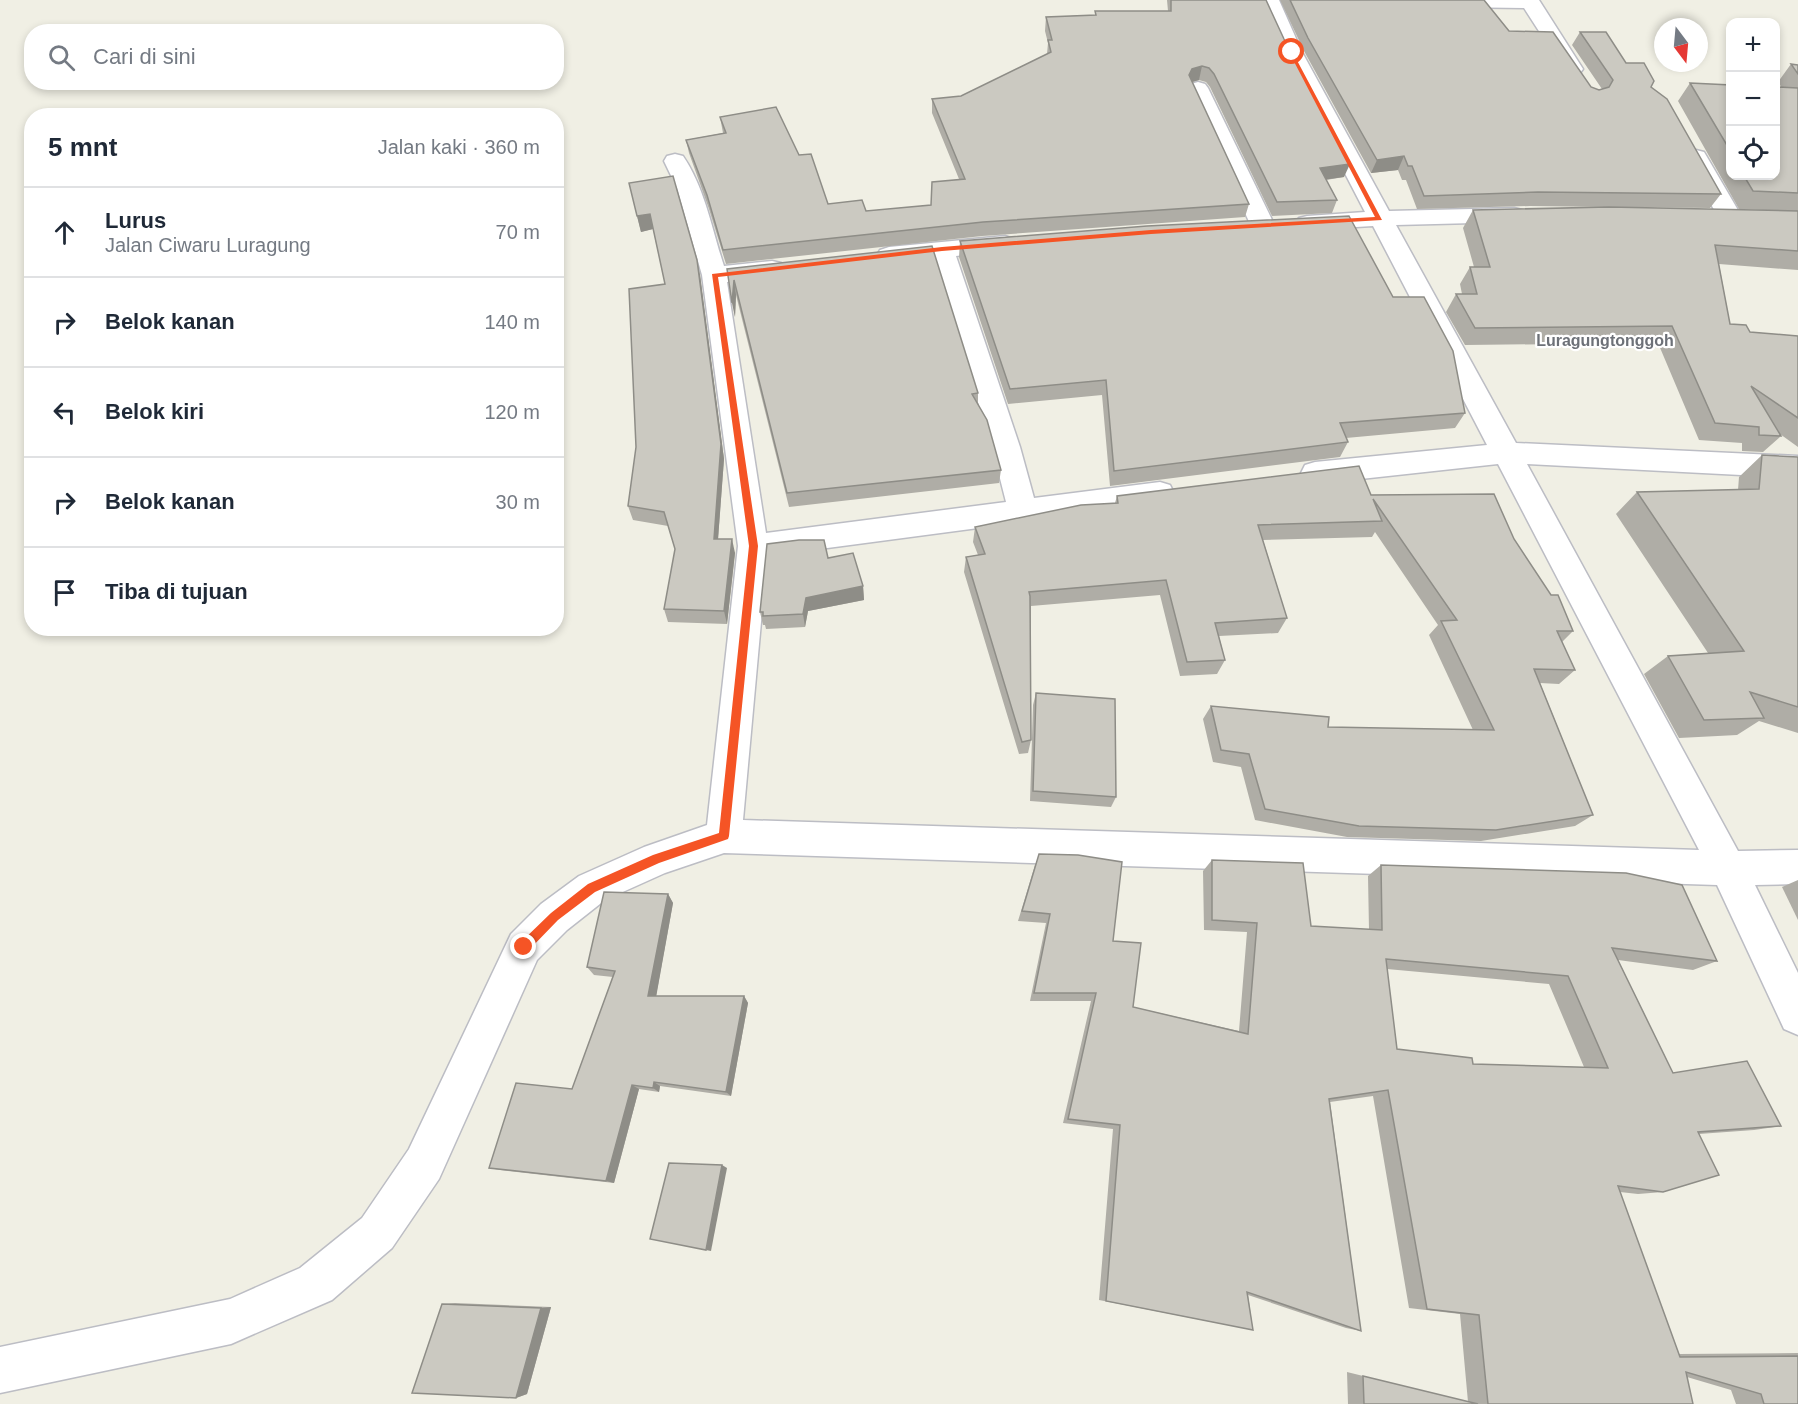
<!DOCTYPE html>
<html lang="id">
<meta charset="utf-8">
<style>
:root{--surface:#fff;--page:#f2f2f3;--text:#1f2937;--muted:#747a83;--line:#e0e1e3}
body{margin:0;font-family:Arial,sans-serif;background:var(--page);color:var(--text)}
.controls{position:absolute;right:18px;top:18px;display:grid;overflow:hidden;border-radius:12px;box-shadow:0 3px 9px #0003}
.controls button{width:54px;height:54px;display:grid;place-items:center;padding:0;border:0;border-bottom:2px solid var(--line);background:var(--surface);color:var(--text);font:30px sans-serif}
.compass{position:absolute;left:1654px;top:18px;width:54px;height:54px;border-radius:50%;background:var(--surface);box-shadow:0 3px 9px #0003;rotate:164deg}
.stop{position:absolute;width:18px;height:18px;margin:-14px;border:4px solid #f55425;border-radius:50%;background:#fff}
.stop.end{background:#f55425;border-color:#fff;box-shadow:0 2px 6px #0008}
.list{margin:0;padding:0;list-style:none}
h2{display:flex;justify-content:space-between;align-items:center;height:78px;margin:0;padding:0 24px;font-size:26px}
h2 small{font-size:20px;font-weight:400;color:var(--muted)}
.list li{display:grid;grid-template-columns:39px 1fr auto;gap:18px;align-items:center;box-sizing:border-box;height:90px;padding:0 24px;border-top:2px solid var(--line)}
.list b{display:block;font-size:22px;white-space:nowrap}
.list p{margin:0;font-size:20px;white-space:nowrap;color:var(--muted)}
.list em{font-size:20px;font-style:normal;color:var(--muted)}
.icon{flex:none;width:33px;height:33px;fill:none;stroke:currentColor;stroke-width:2;stroke-linecap:round;stroke-linejoin:round}
.map{position:relative;flex:none;width:1798px;height:1404px;overflow:hidden}
.search{position:absolute;background:var(--surface);box-shadow:0 3px 9px #0003;left:24px;top:24px;width:540px;height:66px;display:flex;align-items:center;gap:15px;box-sizing:border-box;padding:0 21px;border-radius:24px;color:var(--muted);font-size:22px}
.panel{position:absolute;background:var(--surface);box-shadow:0 3px 9px #0003;left:24px;top:108px;width:540px;height:528px;border-radius:24px}
.map>svg:first-child{display:block}
.lines{fill:none;stroke-linecap:round;stroke-linejoin:round}
.minor-casing{stroke:#bcbdc4;stroke-width:3}
.minor{fill:#fff;fill-rule:evenodd}
.wall{fill:#afada6;fill-rule:evenodd}
.shaded-wall{fill:#8e8d87}
.building{fill:#cbc9c1;stroke:#8e8d87;stroke-width:1.5;fill-rule:evenodd}
.route{fill:#f55425}
.labels{text-anchor:middle;dominant-baseline:central;stroke-width:4.5;stroke-linejoin:round;paint-order:stroke}
.far-quarter-label{font-size:16px;font-weight:bold;fill:#6d7178;stroke:#fff}
</style>
<div class="map">
<svg width="1798" height="1404" viewBox="0 0 1798 1404">
<rect width="100%" height="100%" fill="#f0efe4"/>
<g class="lines">
<defs>
<g id="minor">
<path d="M1259 0H1279L1302 52 1389 211 1514 208 1522 210 1526 215 1522 220 1514 222 1396 225 1516 443 1798 456V478L1527 464 1738 851 1798 850V884L1755 885 1798 973V1035L1784 1029 1717 885 724 853 665 873 605 900 567 930 537 960 439 1179 392 1248 332 1300 231 1344 0 1393V1347L230 1299 300 1268 362 1218 409 1149 511 934 541 904 579 876 644 847 707 825 738 546 702 275 677 188 664 161 667 156 675 154 683 156C705 188 712 230 724 266L772 261 781 263 784 269 781 275 727 282 766 533 1006 502 992 447 933 259 889 263 880 260 877 255 880 250 889 247 1005 236 1013 239 1017 244 1013 249 956 256 1020 447 1034 498 1160 482 1170 485 1174 493 1170 501 1160 504 767 556 743 820 1699 850 1498 464 1315 484 1305 481 1301 473 1305 465 1315 462 1487 445 1373 226 1307 230 1299 228 1295 223 1299 218 1307 216 1365 212 1282 52Z"/>
<path d="M1366 0H1539L1583 69 1580 73 1573 75 1566 73 1524 8 1376 6 1369 4Z"/>
<path d="M1198 82 1205 84 1208 88 1275 226 1271 231 1263 233 1255 231 1251 226 1188 88 1191 84Z"/>
<path d="M1696 150 1704 152 1707 157 1742 217 1738 222 1730 224 1722 222 1718 217 1685 157 1688 152Z"/>
</g>
</defs>
<use href="#minor" class="minor-casing"/>
<use href="#minor" class="minor"/>
</g>
<g class="wall">
<path d="M1167 0H1266L1344 177 1326 180 1337 200 1332 213 1272 216 1210 87 1206 82 1199 80 1192 82 1249 204 1245 217 982 236 726 264 709 209 689 153 686 140 723 133 720 117 799 155 828 204 866 211 931 205 959 179 932 113V99L961 96 1047 54 1048 43 1045 31 1046 17 1095 15V11H1168Z"/>
<path d="M1280 0H1484L1509 31 1591 87 1599 90 1602 89 1572 45 1580 32 1626 63 1651 87 1721 194 1710 208 1615 207 1786 211 1739 209 1678 101 1690 83 1731 85V176H1776L1782 88 1778 82 1791 64 1798 65V270L1719 264 1730 324 1750 332 1798 336V447L1780 434 1781 436 1763 452 1742 451V443L1699 440 1658 343 1465 345 1446 312 1456 294H1462L1460 284 1470 267H1474L1463 228 1473 210 1606 207 1530 206 1417 209 1406 180H1402L1398 170 1371 173 1304 51Z"/>
<path d="M629 183 700 275 724 459 718 539 735 553 727 624 668 622 664 609 675 549 668 526 633 520 628 506 665 284 653 229 641 232Z"/>
<path d="M960 241 1393 297 1465 413 1455 428 1346 438 1348 442 1340 457 1110 486 1102 395 1008 404 959 257Z"/>
<path d="M727 269 978 393V403L1001 470 999 483 789 507 736 295 735 317Z"/>
<path d="M1762 455 1798 457V733L1759 721 1737 735 1679 738 1644 674 1668 656 1708 653 1616 514 1637 492 1738 490 1739 477Z"/>
<path d="M1371 495 1514 539 1573 631 1562 642 1575 670 1559 684 1540 683 1593 815 1575 826 1481 841 1347 837 1255 820 1241 767 1213 762 1203 719 1211 706 1328 727 1473 730 1429 635 1438 625 1375 532 1372 537 1263 540 1287 618 1278 633 1219 636 1225 660 1217 674 1180 676 1160 595 1031 606V740L1028 753 1019 754 964 572 966 557 978 555 973 542 975 527 1115 503 1117 496Z"/>
<path d="M828 558 863 586 864 600 808 611 805 627 766 629 765 625H763L760 612Z"/>
<path d="M1036 693 1116 797 1111 807 1030 801 1033 705Z"/>
<path d="M1212 860 1311 926 1369 930 1368 876 1381 865 1717 961 1693 970 1618 960 1673 1073 1781 1126 1754 1130 1699 1134 1663 1192 1638 1194 1620 1192 1679 1354 1798 1353V1404H1736L1731 1390 1687 1377 1693 1404H1348L1347 1372 1468 1402 1460 1314 1409 1308 1373 1096 1330 1102 1361 1331 1346 1328 1248 1295 1253 1330 1099 1300 1113 1129 1063 1123 1091 1001H1030L1046 923 1018 921 1035 865 1113 941 1133 1007 1239 1031 1247 932 1204 930 1203 871ZM1387 969 1549 984 1584 1067 1473 1064 1397 1049Z"/>
<path d="M1798 880V920L1782 887Z"/>
<path d="M668 894 673 903 656 996H744L748 1003 731 1096 660 1086 659 1092 639 1089 614 1183 500 1170 489 1168 572 1089 613 977 594 975 587 967Z"/>
<path d="M455 1303 551 1307 527 1394 516 1398 442 1304Z"/>
</g>
<g class="shaded-wall">
<path d="M1202 66 1199 80 1189 83V75L1192 69Z"/>
<path d="M1404 156 1398 170 1371 173 1377 160Z"/>
<path d="M1350 164 1344 177 1315 181 1320 168Z"/>
<path d="M650 214 653 229 641 232 637 216Z"/>
<path d="M697 260 700 275 724 459 717 553 714 539Z"/>
<path d="M734 280 736 295 735 317 732 303Z"/>
<path d="M732 539 735 553 727 624 724 611Z"/>
<path d="M863 586 864 600 808 611 805 627 803 614 806 598Z"/>
<path d="M668 894 673 903 655 1003 648 996Z"/>
<path d="M744 996 748 1003 731 1096 726 1092Z"/>
<path d="M654 1082 660 1086 659 1092 653 1088Z"/>
<path d="M632 1085 639 1089 614 1183 606 1181Z"/>
<path d="M722 1165 727 1168 711 1251 706 1250Z"/>
<path d="M551 1307 527 1394 516 1398 541 1308Z"/>
</g>
<g class="building">
<path d="M1171 0H1266L1284 39 1350 164 1320 168 1337 200 1277 202 1214 74 1209 68 1202 66 1192 69 1189 75 1249 204 983 222 723 250 707 195 686 140 726 133 720 117 776 107 799 155 811 154 828 204 862 200 866 211 931 205 932 182 965 179 932 99 961 96 1051 52 1048 40H1052L1046 17 1096 15 1095 11H1171Z"/>
<path d="M1290 0H1484L1509 31 1553 32 1591 87 1599 90 1609 87 1613 80 1580 32H1606L1626 63H1644L1654 81 1651 87 1667 99 1721 194 1538 192 1424 196 1412 166H1408L1404 156 1377 160 1308 38Z"/>
<path d="M1791 64 1798 65V74Z"/>
<path d="M1690 83 1731 85V152Z"/>
<path d="M1776 87 1798 88V193L1753 191 1744 176H1776Z"/>
<path d="M673 176 697 260 721 444 714 539H732L724 611 664 609 675 549 664 512 628 506 636 447 629 289 665 284 650 214 637 216 629 183Z"/>
<path d="M1609 207 1798 211V251L1715 245 1730 324 1746 325 1750 332 1798 336V418L1751 386 1781 436 1759 435V427L1715 423 1672 326 1475 328 1456 294H1477L1470 267H1490L1473 210Z"/>
<path d="M1349 216 1393 297H1424L1453 351 1465 413 1340 423 1348 442 1114 471 1106 380 1010 389 960 241 1147 226Z"/>
<path d="M932 246 978 393 972 394 987 420 1001 470 787 493 734 280 732 303 727 269Z"/>
<path d="M1762 455 1798 457V707L1750 692 1764 718 1704 720 1668 656 1744 651 1637 492 1759 489Z"/>
<path d="M1359 466 1371 495 1494 494 1514 539 1551 595H1558L1573 631H1557L1575 670 1534 669 1593 815 1496 830 1359 826 1265 809 1249 754 1221 750 1211 706 1329 717 1328 727 1494 730 1441 621 1457 620 1373 499 1382 521 1258 525 1287 618 1215 623 1225 660 1187 662 1166 580 1029 592 1030 596 1031 740 1022 742 966 557 985 554 975 527 1081 505 1118 503 1117 496Z"/>
<path d="M799 540H824L828 558 853 553 863 586 806 598 803 614 763 616V612H760L767 544Z"/>
<path d="M1036 693 1115 699 1116 797 1033 791Z"/>
<path d="M1039 854 1078 855 1122 862 1113 941 1141 943 1133 1007 1248 1034 1257 923 1212 920V860L1303 863 1311 926 1382 930 1381 865 1626 873 1682 885 1717 961 1612 948 1673 1073 1747 1061 1781 1126 1698 1132 1719 1175 1663 1192 1618 1186 1680 1357 1798 1356V1404H1764L1761 1394 1686 1372 1693 1404H1488L1479 1315 1427 1309 1388 1090 1329 1099 1361 1331 1247 1292 1253 1330 1106 1301 1120 1125 1068 1119 1096 993H1034L1050 914 1022 911ZM1386 959 1568 976 1608 1068 1473 1064 1472 1058 1397 1049Z"/>
<path d="M604 892 668 894 648 996H744L726 1092 654 1082 653 1088 632 1085 606 1181 489 1168 516 1083 572 1089 615 971 587 967Z"/>
<path d="M669 1163 722 1165 706 1250 650 1239Z"/>
<path d="M442 1304 541 1308 516 1398 412 1393Z"/>
<path d="M1363 1376 1478 1404H1364Z"/>
</g>
<path class="route" d="M1292 51 1382 220 1151 234 942 251 718 277 758 546 729 836 728 839 659 863 595 892 558 920 528 951H520V943L551 913 588 884 653 855 719 833 749 546 712 274 942 247 1151 230 1375 217 1289 52Z"/>
<g class="labels">
<g class="far-quarter-label">
<text x="1605" y="340">Luragungtonggoh</text>
</g>
</g>
</svg>
<div class="controls">
<button>+</button>
<button>−</button>
<button><svg class="icon" aria-label="locate" viewBox="0 0 24 24"><circle cx="12" cy="12" r="6"/><path d="M12 2v4M12 18v4M2 12h4M18 12h4"/></svg></button>
</div>
<svg class="compass" viewBox="-18 -18 36 36"><path d="M0-13l5 13h-10z" fill="#e53935"/><path d="M0 13l5-13h-10z" fill="#747a83"/></svg>
<div class="stop" style="left:1292px;top:52px"></div>
<div class="stop end" style="left:524px;top:947px"></div>
<div class="search"><svg class="icon" aria-label="search" viewBox="0 0 24 24"><circle cx="10" cy="10" r="6"/><path d="M15 15l6 6"/></svg>Cari di sini</div>
<section class="panel">
<h2>5 mnt<small>Jalan kaki · 360 m</small></h2>
<ul class="list">
<li><svg class="icon" aria-label="ahead" viewBox="0 0 24 24"><path d="M12 20V5M6 11l6-6 6 6"/></svg><div><b>Lurus</b><p>Jalan Ciwaru Luragung</p></div><em>70 m</em></li>
<li><svg class="icon" aria-label="right" viewBox="0 0 24 24"><path d="M7 20v-9h11M14 6l5 5-5 5"/></svg><div><b>Belok kanan</b></div><em>140 m</em></li>
<li><svg class="icon" aria-label="left" viewBox="0 0 24 24"><path d="M17 20v-9H6M10 6l-5 5 5 5"/></svg><div><b>Belok kiri</b></div><em>120 m</em></li>
<li><svg class="icon" aria-label="right" viewBox="0 0 24 24"><path d="M7 20v-9h11M14 6l5 5-5 5"/></svg><div><b>Belok kanan</b></div><em>30 m</em></li>
<li><svg class="icon" aria-label="arrive" viewBox="0 0 24 24"><path d="M6 21V4h12l-3 4 3 4H6"/></svg><div><b>Tiba di tujuan</b></div></li>
</ul>
</section>
</div>
